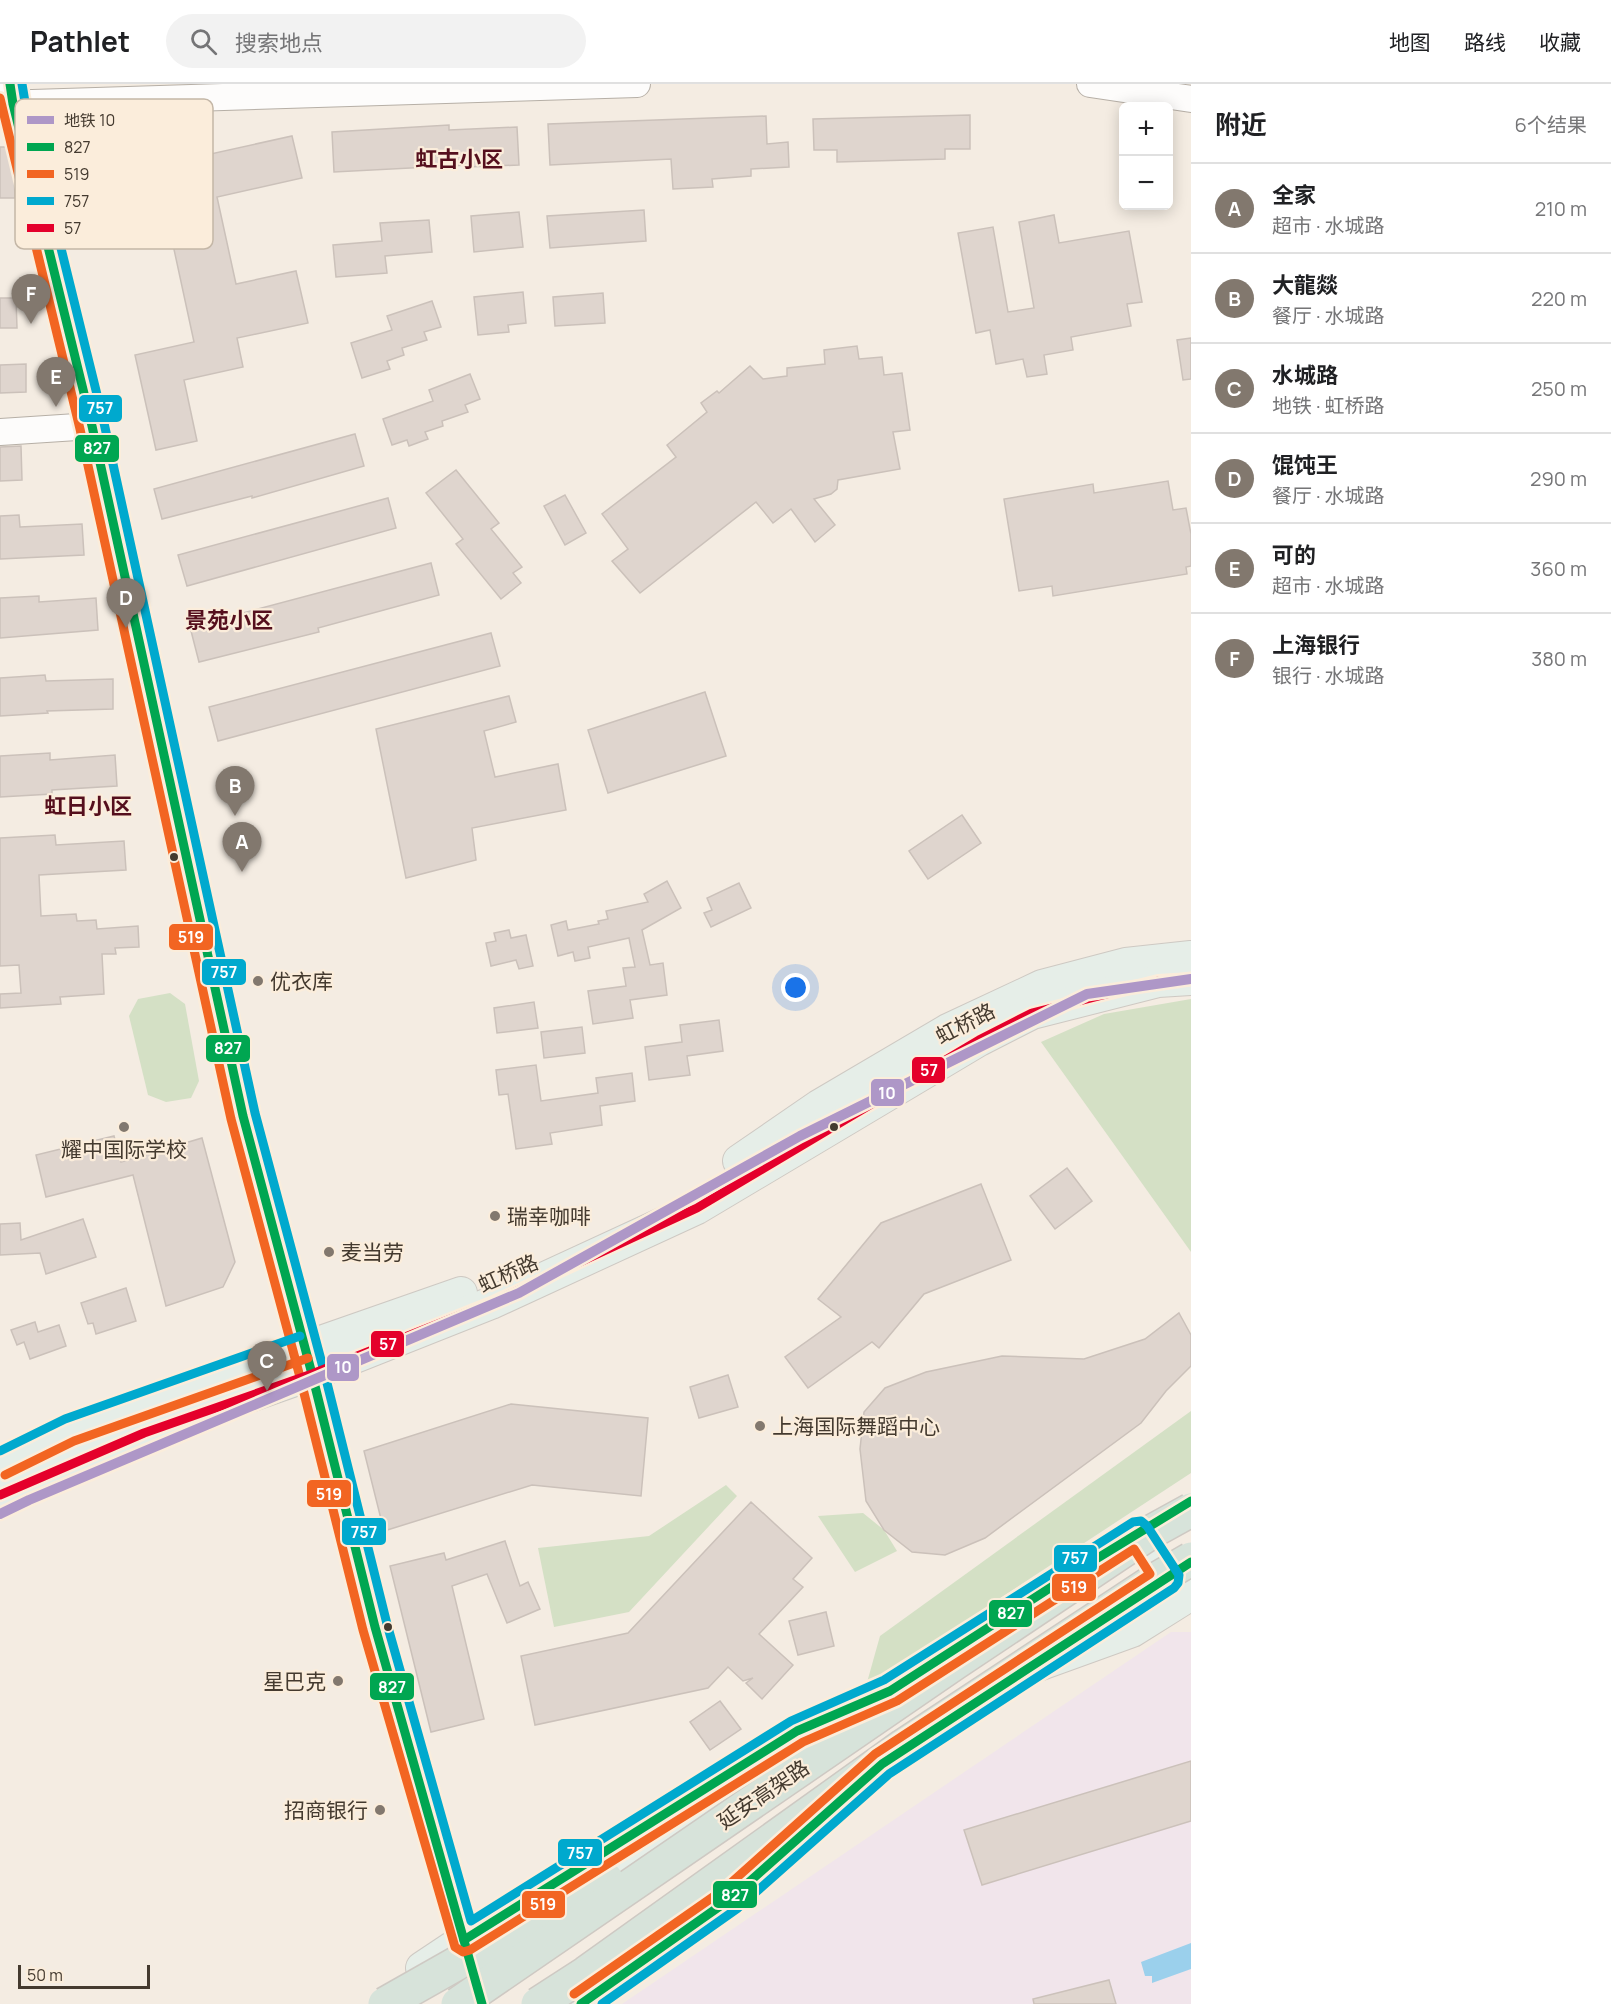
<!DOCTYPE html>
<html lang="zh">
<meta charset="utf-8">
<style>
:root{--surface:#fff;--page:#f2f2f2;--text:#202124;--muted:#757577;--line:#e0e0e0;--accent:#82786e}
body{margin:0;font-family:Manrope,"Noto Sans SC",sans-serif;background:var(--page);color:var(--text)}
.controls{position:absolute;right:18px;top:18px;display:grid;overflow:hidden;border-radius:9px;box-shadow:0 3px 15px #0003}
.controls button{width:54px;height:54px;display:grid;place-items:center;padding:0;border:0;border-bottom:2px solid var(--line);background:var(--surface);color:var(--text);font:30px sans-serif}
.scale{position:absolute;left:18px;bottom:15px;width:132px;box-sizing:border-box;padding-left:6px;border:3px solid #443a2f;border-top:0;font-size:16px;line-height:21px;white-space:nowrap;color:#443a2f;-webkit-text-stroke:4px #fbeddb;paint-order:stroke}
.you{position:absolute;left:796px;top:904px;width:21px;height:21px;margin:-15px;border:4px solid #fff;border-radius:50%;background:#1a73e8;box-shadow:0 0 0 9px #1a73e833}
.badge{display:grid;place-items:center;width:39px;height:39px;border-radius:50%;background:var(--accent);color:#fff;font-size:20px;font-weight:700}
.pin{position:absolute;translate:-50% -50px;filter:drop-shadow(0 2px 3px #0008)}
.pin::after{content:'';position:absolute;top:32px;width:21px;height:18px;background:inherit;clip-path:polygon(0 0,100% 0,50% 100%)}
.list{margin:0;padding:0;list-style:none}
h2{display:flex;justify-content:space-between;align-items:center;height:78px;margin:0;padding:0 24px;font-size:26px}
h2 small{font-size:20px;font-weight:400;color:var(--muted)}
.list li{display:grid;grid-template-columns:39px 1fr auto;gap:18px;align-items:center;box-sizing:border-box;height:90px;padding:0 24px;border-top:2px solid var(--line)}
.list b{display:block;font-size:22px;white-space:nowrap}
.list p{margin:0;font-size:20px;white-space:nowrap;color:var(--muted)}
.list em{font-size:20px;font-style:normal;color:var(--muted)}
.icon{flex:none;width:33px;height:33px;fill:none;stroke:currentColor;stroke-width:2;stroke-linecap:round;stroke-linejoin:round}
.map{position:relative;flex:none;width:1191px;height:1920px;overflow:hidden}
header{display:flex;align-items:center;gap:36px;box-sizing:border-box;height:84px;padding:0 30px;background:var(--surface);border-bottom:2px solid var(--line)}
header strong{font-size:28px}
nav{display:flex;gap:33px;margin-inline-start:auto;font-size:21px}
.search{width:420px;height:54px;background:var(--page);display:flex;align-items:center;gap:15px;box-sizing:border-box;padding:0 21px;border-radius:33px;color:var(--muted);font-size:22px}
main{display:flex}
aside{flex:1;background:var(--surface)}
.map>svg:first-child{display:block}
.commercial{fill:#f1e5eb}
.green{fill:#d4e0c5}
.water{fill:#9bd0ec}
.building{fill:#dfd5ce;stroke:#cbc1ba;stroke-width:1.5}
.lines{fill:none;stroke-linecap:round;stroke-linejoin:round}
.minor-casing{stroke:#b6afa6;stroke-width:28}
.major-casing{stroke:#cec9c3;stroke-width:34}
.minor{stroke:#fdfcfb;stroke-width:26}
.major{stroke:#e6eee8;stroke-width:32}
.highway-bridge-casing{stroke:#cec9c3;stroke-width:36;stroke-linecap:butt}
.highway-bridge{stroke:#d7e3da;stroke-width:33}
.bus-1-casing{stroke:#fbeddb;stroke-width:14}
.bus-2-casing{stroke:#fbeddb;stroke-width:14}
.bus-3-casing{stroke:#fbeddb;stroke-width:14}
.bus-4-casing{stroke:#fbeddb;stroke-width:14}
.bus-1{stroke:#00a651;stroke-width:9}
.bus-2{stroke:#f26522;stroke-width:9}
.bus-3{stroke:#00a9ce;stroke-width:9}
.bus-4{stroke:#e4002b;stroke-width:9}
.metro-1-casing{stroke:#fbeddb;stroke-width:15}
.metro-1{stroke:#ae97c7;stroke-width:10}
.bus-dot{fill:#443a2f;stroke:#fbeddb;stroke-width:2}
.poi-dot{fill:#82786e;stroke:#fbeddb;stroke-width:2}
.labels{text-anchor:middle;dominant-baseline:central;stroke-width:4.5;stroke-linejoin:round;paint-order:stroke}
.poi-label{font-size:21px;fill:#443a2f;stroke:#fbeddb;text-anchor:start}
.street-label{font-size:21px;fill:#443a2f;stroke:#fbeddb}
.neighbourhood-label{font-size:22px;font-weight:bold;fill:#550f1d;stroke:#fbeddb}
.key{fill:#fbeddb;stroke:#c4b7a7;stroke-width:1.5}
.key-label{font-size:16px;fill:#443a2f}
.line-badge{stroke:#fbeddb;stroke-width:2}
.badge-label{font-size:16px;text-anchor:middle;font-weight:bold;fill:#fff}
</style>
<header>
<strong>Pathlet</strong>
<div class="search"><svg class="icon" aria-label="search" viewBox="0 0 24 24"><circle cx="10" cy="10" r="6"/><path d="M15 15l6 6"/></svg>搜索地点</div>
<nav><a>地图</a><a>路线</a><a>收藏</a></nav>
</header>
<main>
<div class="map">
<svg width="1191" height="1920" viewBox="0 0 1191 1920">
<rect width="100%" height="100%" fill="#f4ece2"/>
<path class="commercial" d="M1171 1548H1191V1920H622Z"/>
<g class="green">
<path d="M170 909 185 920 199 997 191 1014 166 1018 148 1011 129 932 138 915Z"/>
<path d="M1191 915V1168L1041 958 1104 930Z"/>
<path d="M1191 1327V1389L866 1602 880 1552Z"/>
<path d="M726 1401 737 1412 629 1528 554 1543 538 1464 649 1452Z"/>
<path d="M863 1429 884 1446 897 1467 855 1488 818 1432Z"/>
</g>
<path class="water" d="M1191 1859V1885L1152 1899V1892H1145L1141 1878Z"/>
<g class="building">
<path d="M970 31V65H945V75L837 78V66H814L813 35Z"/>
<path d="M766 32 767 60 788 58 789 83 751 85V92L712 95 713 103 673 105 671 75 550 81 548 40Z"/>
<path d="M449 41V46L517 43 519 81 468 83V81L334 88 332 48Z"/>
<path d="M292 52 302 94 217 113 236 200 296 187 308 239 237 254 243 283 184 296 197 357 156 366 135 271 194 258 156 82Z"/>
<path d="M0 63H8L14 87 15 114H0Z"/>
<path d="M644 126 646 157 550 164 547 132Z"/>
<path d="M519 128 523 163 474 168 471 132Z"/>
<path d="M1054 131 1059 159 1129 147 1142 218 1127 220 1131 242 1071 253 1073 266 1044 271 1047 290 1027 293 1023 275 996 280 990 246 976 249 958 149 993 143 1008 228 1034 224 1019 138Z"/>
<path d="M429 136 432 168 385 172 387 189 336 193 333 161 382 157 380 139Z"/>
<path d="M523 208 526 239 508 241 509 248 478 251 474 213Z"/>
<path d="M603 209 605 239 555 242 553 213Z"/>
<path d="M0 214H16L17 244H0Z"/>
<path d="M432 217 441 243 424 248 427 256 402 264 404 271 387 277 390 285 362 294 351 259 392 246 387 232Z"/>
<path d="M1191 254V295L1183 296 1177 256Z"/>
<path d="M857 262 859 275 882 273 884 291 902 289 910 346 893 348 900 385 838 396 837 405 831 410 814 415 835 441 815 458 791 425 773 439 756 418 640 509 612 477 628 465 602 430 676 373 667 361 707 328 701 319 717 307 719 309 750 282 763 295 787 292V284L825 280 824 266Z"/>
<path d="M26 280V308L0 309V281Z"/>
<path d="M470 290 480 315 465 321 468 328 442 337 443 342 425 348 428 355 409 362 407 356 392 361 383 335 433 317 429 306Z"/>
<path d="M355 350 364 382 252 414V412L162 435 154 405Z"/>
<path d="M21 362 22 396 0 397V363Z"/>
<path d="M456 386 499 439 491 445 522 483 513 489 521 499 501 515 456 460 463 455 426 409Z"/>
<path d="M1168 397 1173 426 1186 424 1191 450V482L1186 483 1187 490 1053 512 1052 502 1019 507 1004 415 1093 400 1094 409Z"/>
<path d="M565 411 586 449 565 461 544 422Z"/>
<path d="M388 414 396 444 187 502 178 471Z"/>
<path d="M19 431 20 443 82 440 84 471 0 475V432Z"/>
<path d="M431 479 439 511 318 544 319 548 199 578 190 543Z"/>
<path d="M39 512V518L96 514 98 546 0 554V514Z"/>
<path d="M491 549 500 582 218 657 209 623Z"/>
<path d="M45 591 46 597 113 595V625L47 627 48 629 0 632V594Z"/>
<path d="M705 608 726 672 608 709 588 646Z"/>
<path d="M509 612 516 638 484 647 495 693 558 680 566 726 472 744 476 776 406 794 376 645Z"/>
<path d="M50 669V676L115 671 117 702 52 706V710L0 713V672Z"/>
<path d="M962 731 981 759 928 795 909 767Z"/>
<path d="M55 751 56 761 124 757 126 786 39 791 41 832 76 830 77 837 96 836 97 845 138 842 139 863 115 864 116 870H102L104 910 60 913 61 920 0 924V910L21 909 19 881 0 882V754Z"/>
<path d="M667 797 681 824 642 846 650 881 663 879 667 911 630 916 633 934 593 940 588 907 626 902 623 884 635 883 629 854 588 863 590 874 575 877 573 868 558 872 551 841 566 837 568 846 599 840 598 837 608 835 606 827 648 818 644 810Z"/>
<path d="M739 799 751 824 711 843 704 829 712 826 707 814Z"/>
<path d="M509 846 511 854 526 851 533 882 519 885 516 876 491 882 486 859 496 857 494 849Z"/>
<path d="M534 918 538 944 497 949 494 924Z"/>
<path d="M719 936 723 967 687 972 690 991 649 996 645 963 682 958 680 941Z"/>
<path d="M582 943 585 969 544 974 541 948Z"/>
<path d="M536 981 541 1017 598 1009 596 994 632 989 635 1017 600 1022 602 1041 550 1049 552 1060 516 1065 508 1010 499 1011 496 986Z"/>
<path d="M114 1052 121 1078 202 1054 235 1178 223 1203 166 1222 133 1091 46 1113 36 1071Z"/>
<path d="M1067 1084 1092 1117 1055 1145 1030 1112Z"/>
<path d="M981 1100 1011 1176 924 1210 879 1264 872 1258 808 1304 785 1273 841 1233 818 1215 881 1139Z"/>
<path d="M83 1135 96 1173 46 1190 40 1169 0 1171V1140L20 1139 21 1156Z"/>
<path d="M126 1204 136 1237 96 1250 93 1239 88 1240 81 1219Z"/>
<path d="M1179 1229 1191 1251V1282L1166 1307 1141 1339 985 1454 945 1471 912 1468 884 1446 866 1417 860 1365 864 1328 885 1304 926 1288 1002 1272 1084 1275 1145 1255Z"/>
<path d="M35 1238 38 1248 59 1241 66 1262 30 1275 24 1258 17 1261 11 1246Z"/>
<path d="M728 1291 738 1323 699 1334 690 1303Z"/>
<path d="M511 1320 648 1334 641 1412 532 1401 384 1447 364 1367Z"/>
<path d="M751 1418 812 1474 793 1495 803 1503 759 1550 793 1581 762 1615 746 1599 753 1594 743 1597 728 1583 708 1604 535 1641 521 1572 628 1549Z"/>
<path d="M505 1457 520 1502 528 1498 540 1525 507 1539 487 1490 452 1502 484 1635 431 1648 390 1482 444 1469 446 1476Z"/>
<path d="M826 1528 834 1562 798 1571 789 1537Z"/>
<path d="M720 1617 741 1645 710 1666 690 1638Z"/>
<path d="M1191 1677V1737L982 1801 964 1746Z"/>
<path d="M1109 1896 1116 1920H1034L1033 1915Z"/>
</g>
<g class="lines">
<defs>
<g id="minor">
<path d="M10 0 13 20 92 342 243 1032 312 1290 375 1543 469 1873"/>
<path d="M1090 0 1191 15"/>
<path d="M0 20 637 0"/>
<path d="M0 348 92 342"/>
</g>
<g id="major">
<path d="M739 1077 819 1022 948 946 1042 902 1126 880 1191 873"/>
<path d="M0 1380 69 1346 461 1209"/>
<path d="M0 1411 144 1349 312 1290 491 1219 697 1124 979 956 1032 929 1158 897 1191 895"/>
<path d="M1138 1449 1167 1494"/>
<path d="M1038 1581 1132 1547 1191 1510"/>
<path d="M803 1645 890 1607"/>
<path d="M584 1808 831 1646"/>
<path d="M422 1884 464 1856 659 1734"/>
<path d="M581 1920 730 1815 813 1741"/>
</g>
</defs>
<use href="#minor" class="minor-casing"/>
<use href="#major" class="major-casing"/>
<use href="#minor" class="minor"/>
<use href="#major" class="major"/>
<defs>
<g id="highway-bridge">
<path d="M385 1920 606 1795"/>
<path d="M458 1920 955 1579 1151 1448 1191 1426"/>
<path d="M538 1920 586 1889 903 1662 1155 1496 1191 1475"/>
</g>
</defs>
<use href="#highway-bridge" class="highway-bridge-casing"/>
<use href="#highway-bridge" class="highway-bridge"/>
<defs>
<g id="bus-1">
<path d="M10 0 13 20 92 342 243 1032 312 1290 375 1543 482 1920"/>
<path d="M464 1856 797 1647 890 1607 1070 1491 1191 1417"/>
<path d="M581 1920 730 1815 882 1680 1191 1478"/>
</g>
<g id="bus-2">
<path d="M0 14 80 345 231 1035 300 1293 363 1546 455 1863 463 1868 470 1866 803 1658 897 1617 1134 1465 1150 1490 875 1670 723 1806 574 1910"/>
<path d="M5 1391 74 1357 308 1274"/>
</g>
<g id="bus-3">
<path d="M22 0 25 18 104 339 255 1029 324 1287 387 1540 471 1837 791 1637 884 1596 1133 1438 1141 1437 1147 1442 1179 1491 1178 1499 1174 1504 889 1690 738 1824 602 1920"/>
<path d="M0 1367 65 1335 300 1252"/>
</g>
<path id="bus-4" d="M0 1411 144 1349 312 1290 491 1219 697 1124 979 956 1032 929 1158 897 1191 895"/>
</defs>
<use href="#bus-1" class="bus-1-casing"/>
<use href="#bus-2" class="bus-2-casing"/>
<use href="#bus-3" class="bus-3-casing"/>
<use href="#bus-4" class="bus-4-casing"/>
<use href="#bus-1" class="bus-1"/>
<use href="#bus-2" class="bus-2"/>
<use href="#bus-3" class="bus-3"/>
<use href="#bus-4" class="bus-4"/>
<defs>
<path id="metro-1" d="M0 1430 29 1416 519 1209 800 1052 1087 910 1191 895"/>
</defs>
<use href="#metro-1" class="metro-1-casing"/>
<use href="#metro-1" class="metro-1"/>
</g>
<g class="bus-dot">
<circle cx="174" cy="773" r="5"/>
<circle cx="834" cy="1043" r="5"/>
<circle cx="388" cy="1543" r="5"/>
</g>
<g class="poi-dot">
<circle cx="258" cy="897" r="6"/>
<circle cx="124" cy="1043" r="6"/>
<circle cx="495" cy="1132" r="6"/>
<circle cx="329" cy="1168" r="6"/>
<circle cx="760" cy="1342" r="6"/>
<circle cx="338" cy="1597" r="6"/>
<circle cx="380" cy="1726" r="6"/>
</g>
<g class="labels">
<g class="poi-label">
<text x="270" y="897">优衣库</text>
<text x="124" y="1065" text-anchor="middle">耀中国际学校</text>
<text x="507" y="1132">瑞幸咖啡</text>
<text x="341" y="1168">麦当劳</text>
<text x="772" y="1342">上海国际舞蹈中心</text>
<text x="326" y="1597" text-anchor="end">星巴克</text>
<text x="368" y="1726" text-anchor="end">招商银行</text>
</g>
<g class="street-label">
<text transform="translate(965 939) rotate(-27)">虹桥路</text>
<text transform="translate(508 1189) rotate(-24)">虹桥路</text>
<text transform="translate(763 1710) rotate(-34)">延安高架路</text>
</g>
<g class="neighbourhood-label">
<text x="459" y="75">虹古小区</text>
<text x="229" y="536">景苑小区</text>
<text x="88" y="722">虹日小区</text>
</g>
</g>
<rect x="15" y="15" width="198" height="150" rx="9" class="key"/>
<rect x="27" y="32" width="27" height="8" fill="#ae97c7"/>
<rect x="27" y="59" width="27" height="8" fill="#00a651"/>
<rect x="27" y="86" width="27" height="8" fill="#f26522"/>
<rect x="27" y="113" width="27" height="8" fill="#00a9ce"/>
<rect x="27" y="140" width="27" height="8" fill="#e4002b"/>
<g class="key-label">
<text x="64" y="42">地铁 10</text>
<text x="64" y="69">827</text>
<text x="64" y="96">519</text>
<text x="64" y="123">757</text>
<text x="64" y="150">57</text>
</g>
<g class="line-badge">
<rect x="78" y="310" width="45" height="29" rx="6" fill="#00a9ce"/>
<rect x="74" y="350" width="46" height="29" rx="6" fill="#00a651"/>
<rect x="168" y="839" width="46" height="28" rx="6" fill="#f26522"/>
<rect x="201" y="874" width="46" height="28" rx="6" fill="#00a9ce"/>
<rect x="205" y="950" width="46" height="29" rx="6" fill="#00a651"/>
<rect x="911" y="972" width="35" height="28" rx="6" fill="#e4002b"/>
<rect x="870" y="994" width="35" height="29" rx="6" fill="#ae97c7"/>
<rect x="370" y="1246" width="35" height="28" rx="6" fill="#e4002b"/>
<rect x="326" y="1269" width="34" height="29" rx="6" fill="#ae97c7"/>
<rect x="306" y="1395" width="46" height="29" rx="6" fill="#f26522"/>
<rect x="341" y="1433" width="46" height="29" rx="6" fill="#00a9ce"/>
<rect x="1053" y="1460" width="45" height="29" rx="6" fill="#00a9ce"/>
<rect x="1051" y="1489" width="46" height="29" rx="6" fill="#f26522"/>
<rect x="988" y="1515" width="45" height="29" rx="6" fill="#00a651"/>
<rect x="369" y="1588" width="46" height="29" rx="6" fill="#00a651"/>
<rect x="557" y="1754" width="46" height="29" rx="6" fill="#00a9ce"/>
<rect x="712" y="1796" width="46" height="29" rx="6" fill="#00a651"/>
<rect x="521" y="1806" width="45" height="29" rx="6" fill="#f26522"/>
</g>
<g class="badge-label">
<text x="100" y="330">757</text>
<text x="97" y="370">827</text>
<text x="191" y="859">519</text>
<text x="224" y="894">757</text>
<text x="228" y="970">827</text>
<text x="929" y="992">57</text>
<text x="887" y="1015">10</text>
<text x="388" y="1266">57</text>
<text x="343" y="1289">10</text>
<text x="329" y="1416">519</text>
<text x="364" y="1454">757</text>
<text x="1075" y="1480">757</text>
<text x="1074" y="1509">519</text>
<text x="1011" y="1535">827</text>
<text x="392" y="1609">827</text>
<text x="580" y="1775">757</text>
<text x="735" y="1817">827</text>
<text x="543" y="1826">519</text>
</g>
</svg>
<div class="controls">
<button>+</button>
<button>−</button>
</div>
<div class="scale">50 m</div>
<div class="you"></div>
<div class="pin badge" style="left:242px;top:788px">A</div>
<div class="pin badge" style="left:235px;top:732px">B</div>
<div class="pin badge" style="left:267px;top:1307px">C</div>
<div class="pin badge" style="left:126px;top:544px">D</div>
<div class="pin badge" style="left:56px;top:323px">E</div>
<div class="pin badge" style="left:31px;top:240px">F</div>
</div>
<aside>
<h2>附近<small>6个结果</small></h2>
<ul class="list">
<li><span class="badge">A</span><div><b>全家</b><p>超市 · 水城路</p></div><em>210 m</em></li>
<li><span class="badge">B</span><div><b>大龍燚</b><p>餐厅 · 水城路</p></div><em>220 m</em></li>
<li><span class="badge">C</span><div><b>水城路</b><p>地铁 · 虹桥路</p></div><em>250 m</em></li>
<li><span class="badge">D</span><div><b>馄饨王</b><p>餐厅 · 水城路</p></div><em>290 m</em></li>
<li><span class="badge">E</span><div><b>可的</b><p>超市 · 水城路</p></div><em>360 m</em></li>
<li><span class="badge">F</span><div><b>上海银行</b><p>银行 · 水城路</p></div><em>380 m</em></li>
</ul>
</aside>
</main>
